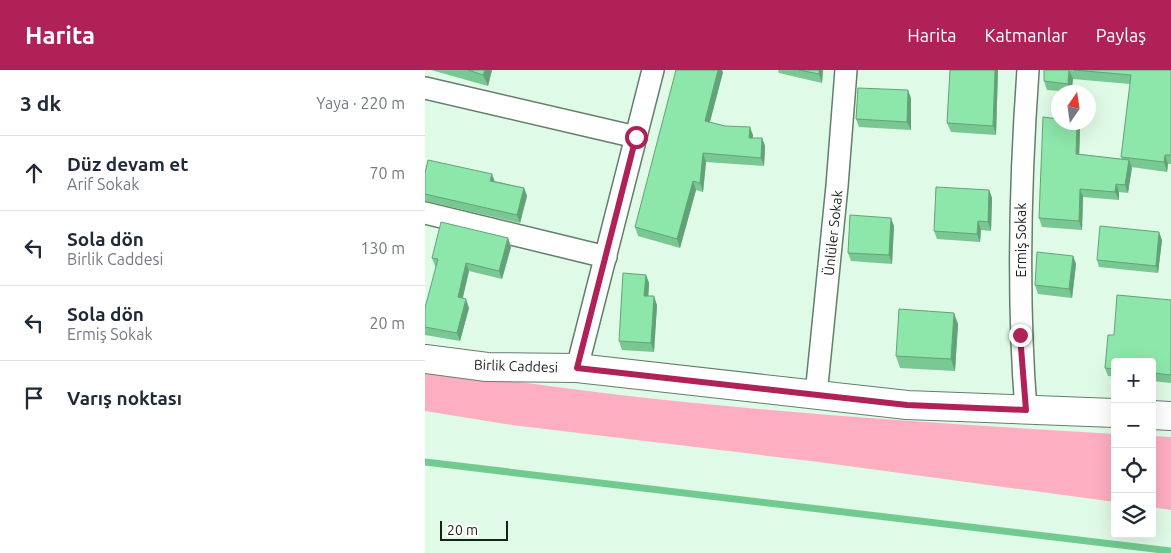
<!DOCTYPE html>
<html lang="tr">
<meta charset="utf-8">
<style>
:root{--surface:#fff;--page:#f2f2f3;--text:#1f2937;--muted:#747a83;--line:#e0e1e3;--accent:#af2157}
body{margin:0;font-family:Ubuntu,sans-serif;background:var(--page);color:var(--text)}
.controls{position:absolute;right:15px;bottom:15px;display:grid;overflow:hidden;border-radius:5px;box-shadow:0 5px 20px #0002}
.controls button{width:45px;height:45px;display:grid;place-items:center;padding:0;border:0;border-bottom:1px solid var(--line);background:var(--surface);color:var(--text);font:25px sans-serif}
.compass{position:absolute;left:626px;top:15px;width:45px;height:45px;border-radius:50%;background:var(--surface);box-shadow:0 5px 20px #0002;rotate:13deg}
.scale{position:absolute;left:15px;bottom:12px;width:68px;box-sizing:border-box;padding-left:5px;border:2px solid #17211a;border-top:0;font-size:14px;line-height:18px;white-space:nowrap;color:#17211a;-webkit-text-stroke:4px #fff;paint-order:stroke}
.stop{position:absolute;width:15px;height:15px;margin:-11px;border:4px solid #af2157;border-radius:50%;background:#fff}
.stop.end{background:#af2157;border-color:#fff;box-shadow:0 1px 5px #0008}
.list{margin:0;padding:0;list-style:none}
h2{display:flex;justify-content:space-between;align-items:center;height:65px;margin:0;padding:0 20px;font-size:21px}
h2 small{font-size:16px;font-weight:400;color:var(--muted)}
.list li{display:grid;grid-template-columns:32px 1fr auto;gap:15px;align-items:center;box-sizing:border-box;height:75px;padding:0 20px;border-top:1px solid var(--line)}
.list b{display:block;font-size:19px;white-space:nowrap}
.list p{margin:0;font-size:16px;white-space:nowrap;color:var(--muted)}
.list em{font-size:16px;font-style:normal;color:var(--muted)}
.icon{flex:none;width:28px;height:28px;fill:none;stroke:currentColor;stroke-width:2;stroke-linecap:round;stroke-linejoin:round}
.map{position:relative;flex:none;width:746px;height:483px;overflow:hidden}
header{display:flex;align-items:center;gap:30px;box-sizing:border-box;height:70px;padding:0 25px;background:var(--accent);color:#fff}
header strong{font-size:24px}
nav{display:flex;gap:28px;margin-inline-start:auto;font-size:18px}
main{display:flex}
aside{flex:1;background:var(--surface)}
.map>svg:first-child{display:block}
.green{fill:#fdaec0}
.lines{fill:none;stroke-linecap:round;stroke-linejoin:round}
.stream{stroke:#71ca8f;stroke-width:7}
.street-casing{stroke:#657d6b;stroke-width:24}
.secondary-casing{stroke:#657d6b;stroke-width:30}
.street{stroke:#fff;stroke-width:21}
.secondary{stroke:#fff;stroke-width:28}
.wall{fill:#79c792}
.shaded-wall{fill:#63a277}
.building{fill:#8de7aa;stroke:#63a277}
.route{stroke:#af2157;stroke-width:6}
.labels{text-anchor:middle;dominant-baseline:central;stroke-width:4;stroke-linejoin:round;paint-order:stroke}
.street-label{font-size:14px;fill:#17211a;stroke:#fff}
</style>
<header>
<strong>Harita</strong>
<nav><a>Harita</a><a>Katmanlar</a><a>Paylaş</a></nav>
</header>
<main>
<aside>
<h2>3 dk<small>Yaya · 220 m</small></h2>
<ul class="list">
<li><svg class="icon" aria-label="ahead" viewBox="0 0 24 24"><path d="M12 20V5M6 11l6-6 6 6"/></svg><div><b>Düz devam et</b><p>Arif Sokak</p></div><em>70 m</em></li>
<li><svg class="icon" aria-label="left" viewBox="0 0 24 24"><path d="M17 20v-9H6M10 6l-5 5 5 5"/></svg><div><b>Sola dön</b><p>Birlik Caddesi</p></div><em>130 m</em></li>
<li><svg class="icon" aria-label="left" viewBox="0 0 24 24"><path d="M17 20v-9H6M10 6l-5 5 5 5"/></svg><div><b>Sola dön</b><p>Ermiş Sokak</p></div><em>20 m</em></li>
<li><svg class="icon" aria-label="arrive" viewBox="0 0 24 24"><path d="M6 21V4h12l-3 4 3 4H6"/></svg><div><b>Varış noktası</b></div></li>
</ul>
</aside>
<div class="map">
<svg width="746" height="483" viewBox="0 0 746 483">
<rect width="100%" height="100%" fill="#dffae6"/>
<g class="green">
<path d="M0 297C227 336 460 350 690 364V432L394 392 87 355 0 341Z"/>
<path d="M727 366 746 367V440L727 437Z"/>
</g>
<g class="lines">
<path class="stream" d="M0 392 746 481"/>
<defs>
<g id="street">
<path d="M0 18 211 67"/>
<path d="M0 143 181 187"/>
<path d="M152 298 228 0"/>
<path d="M391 325 412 116 421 0"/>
<path d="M601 340C592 226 595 113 603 0"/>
</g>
<g id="secondary">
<path d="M0 289 62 297 152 298 482 335 690 343"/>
<path d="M727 345 746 346"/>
</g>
</defs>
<use href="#street" class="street-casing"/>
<use href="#secondary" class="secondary-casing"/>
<use href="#street" class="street"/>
<use href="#secondary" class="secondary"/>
</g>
<g class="wall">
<path d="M6 0H67L63 16Z"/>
<path d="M353 0H398L397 13 354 3Z"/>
<path d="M573 0 571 65 526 62 522 53Z"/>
<path d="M619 0H746V94H743L742 102 706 97 703 123 694 122V130L658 127 657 160 617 157 614 148 655 59 654 84 697 89 696 87 705 14 648 9 647 22 622 20 619 11Z"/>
<path d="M298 2 285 52 328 65V68H337L340 76 339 96 281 92 278 122 271 120 255 178 213 166 210 157Z"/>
<path d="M486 28V60L434 57 431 49Z"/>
<path d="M0 103 70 111 99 118 102 126 95 153 0 131Z"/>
<path d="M564 120 567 128 566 161 556 160 555 172 512 169 509 161Z"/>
<path d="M469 156 467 194 426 191 423 183Z"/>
<path d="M83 168 86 177 77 209 44 201 37 229 44 238 35 271 0 265V238L11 197 10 196 7 188Z"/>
<path d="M737 170 733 203 674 197 672 190Z"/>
<path d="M648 186 651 194 647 228 613 224 610 215Z"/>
<path d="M221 205 224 213 223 226 232 235 229 282 197 280 194 271Z"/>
<path d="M746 230V313L727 311V292H690V307L683 306 680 298Z"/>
<path d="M533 254 530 301 475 298 471 286Z"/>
</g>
<g class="shaded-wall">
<path d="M60 0H67L63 16 58 5Z"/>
<path d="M293 0H297L298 2 283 59 280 51Z"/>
<path d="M394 0H398L397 13 394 4Z"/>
<path d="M570 0H573L571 65 568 56Z"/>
<path d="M644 0 648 9 646 22 643 14Z"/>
<path d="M483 20 486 28V60L482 52Z"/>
<path d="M652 52 655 59 654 92 651 84Z"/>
<path d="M325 57 328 65 327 76 324 68Z"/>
<path d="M337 68 340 76 339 96 336 88Z"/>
<path d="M278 83 281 92 278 122 275 113Z"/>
<path d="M740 85 743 94 742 102 739 92Z"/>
<path d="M704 90 707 98 703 123 700 115Z"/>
<path d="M67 104 70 112 65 111Z"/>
<path d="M268 111 271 120 255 178 252 169Z"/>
<path d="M691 114 694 122V130L690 122Z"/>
<path d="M99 118 102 126 95 153 92 145Z"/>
<path d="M655 119 658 127 657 160 654 151Z"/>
<path d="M564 120 567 128 566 161 563 152Z"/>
<path d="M466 148 469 156 467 194 464 185Z"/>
<path d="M553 151 556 160 555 172 552 164Z"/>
<path d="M734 162 737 170 733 203 731 196Z"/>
<path d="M83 168 86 177 77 209 74 201Z"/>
<path d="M648 186 651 194 647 228 644 219Z"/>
<path d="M41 193 44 201 36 236 33 227Z"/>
<path d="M221 205 224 213 223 234 219 226Z"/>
<path d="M229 226 232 235 229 282 226 273Z"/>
<path d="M41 229 44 238 35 271 32 263Z"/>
<path d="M529 243 533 254 530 301 526 289Z"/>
</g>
<g class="building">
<path d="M43 0H60L58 5Z"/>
<path d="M251 0H293L280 51 300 56 325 57 324 68H337L336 88 278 83 275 113 268 111 252 169 210 157Z"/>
<path d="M374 0H394V4Z"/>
<path d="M525 0H570L568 56 522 53Z"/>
<path d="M619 0H644L643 14 619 11Z"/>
<path d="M649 0H746V85H740L739 92 696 87 706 5Z"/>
<path d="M433 18 483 20 482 52 431 49Z"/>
<path d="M618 47 634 49V52H652L651 84 704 90 700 115 691 114 690 122 655 119 654 151 614 148Z"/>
<path d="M3 90 67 104 65 111 99 118 92 145 0 124V103Z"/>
<path d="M511 117 564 120 563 152 553 151 552 164 509 161Z"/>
<path d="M425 145 466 148 464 185 423 183Z"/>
<path d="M16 152 83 168 74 201 41 193 33 227 41 229 32 263 0 257V238L13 189 7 188Z"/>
<path d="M675 156 734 162 731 196 672 190Z"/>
<path d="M612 182 648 186 644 219 610 215Z"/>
<path d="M198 203 221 205 219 226H229L226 273 194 271Z"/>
<path d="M692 225 746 230V305L727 303V292H690V299L680 298 683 265H689Z"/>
<path d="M474 239 529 243 526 289 471 286Z"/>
</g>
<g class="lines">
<path class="route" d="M211 67 152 298 482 335 601 340 595 265"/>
</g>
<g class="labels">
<g class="street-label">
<text transform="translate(408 163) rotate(-84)">Ünlüler Sokak</text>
<text transform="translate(596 170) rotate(-90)">Ermiş Sokak</text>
<text transform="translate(91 296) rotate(2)">Birlik Caddesi</text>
</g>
</g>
</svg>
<div class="controls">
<button>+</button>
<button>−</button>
<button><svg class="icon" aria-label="locate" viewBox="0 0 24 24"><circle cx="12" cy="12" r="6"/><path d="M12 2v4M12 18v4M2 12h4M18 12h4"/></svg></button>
<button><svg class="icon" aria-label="layers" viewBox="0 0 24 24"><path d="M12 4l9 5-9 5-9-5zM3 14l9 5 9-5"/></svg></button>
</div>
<svg class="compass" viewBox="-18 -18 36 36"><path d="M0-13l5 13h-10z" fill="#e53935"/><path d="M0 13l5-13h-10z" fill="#747a83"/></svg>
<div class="scale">20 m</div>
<div class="stop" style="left:211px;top:67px"></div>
<div class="stop end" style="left:595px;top:265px"></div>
</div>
</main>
